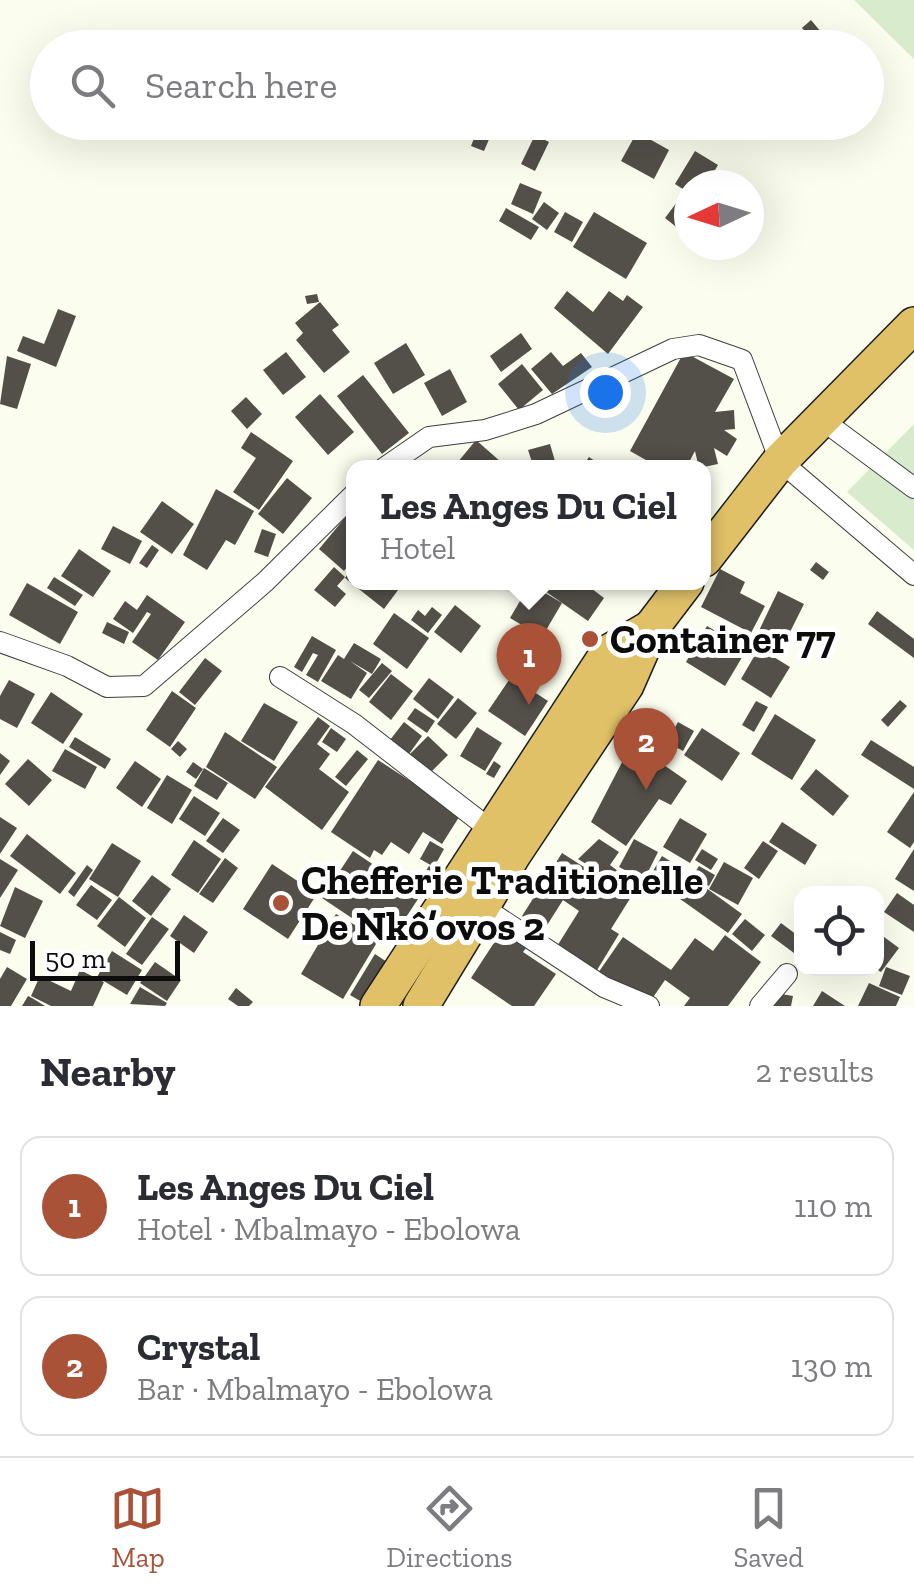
<!DOCTYPE html>
<meta charset="utf-8">
<style>
:root{--surface:#fff;--page:#f7f7f7;--text:#2b2b33;--muted:#7c7c81;--line:#e1e1e2;--accent:#a95237}
body{margin:0;font-family:"Zilla Slab",serif;background:var(--page);color:var(--text)}
.controls{position:absolute;right:30px;bottom:30px;display:grid;overflow:hidden;border-radius:20px;box-shadow:0 10px 40px #0002}
.controls button{width:90px;height:90px;display:grid;place-items:center;padding:0;border:0;border-bottom:2px solid var(--line);background:var(--surface);color:var(--text);font:50px sans-serif}
.compass{position:absolute;left:674px;top:170px;width:90px;height:90px;border-radius:50%;background:var(--surface);box-shadow:0 10px 40px #0002;rotate:266deg}
.scale{position:absolute;left:30px;bottom:25px;width:150px;box-sizing:border-box;padding-left:10px;border:5px solid #0c0c0c;border-top:0;font-size:28px;line-height:35px;white-space:nowrap;color:#0c0c0c;-webkit-text-stroke:8px #fff;paint-order:stroke}
.you{position:absolute;left:605px;top:392px;width:35px;height:35px;margin:-25px;border:8px solid #fff;border-radius:50%;background:#1a73e8;box-shadow:0 0 0 15px #1a73e833}
.badge{display:grid;place-items:center;width:65px;height:65px;border-radius:50%;background:var(--accent);color:#fff;font-size:32px;font-weight:700}
.pin{position:absolute;translate:-50% -82px;filter:drop-shadow(0 2px 5px #0008)}
.pin::after{content:'';position:absolute;top:52px;width:35px;height:30px;background:inherit;clip-path:polygon(0 0,100% 0,50% 100%)}
.popup{position:absolute;left:346px;top:460px;width:365px;height:130px;box-sizing:border-box;display:grid;place-content:center;border-radius:20px;background:var(--surface);filter:drop-shadow(0 2px 8px #0005);font-size:32px;white-space:nowrap;color:var(--muted)}
.popup b{font-size:38px;color:var(--text)}
.popup::after{content:'';position:absolute;left:50%;top:100%;margin-left:-20px;border:20px solid transparent;border-top-color:var(--surface)}
.list{margin:0;padding:0;list-style:none}
h2{display:flex;justify-content:space-between;align-items:center;height:130px;margin:0;padding:0 40px;font-size:42px}
h2 small{font-size:32px;font-weight:400;color:var(--muted)}
.list li{display:grid;grid-template-columns:65px 1fr auto;gap:30px;align-items:center;box-sizing:border-box;height:140px;margin:0 20px 20px;padding:0 20px;border:2px solid var(--line);border-radius:20px}
.list b{display:block;font-size:38px;white-space:nowrap}
.list p{margin:0;font-size:32px;white-space:nowrap;color:var(--muted)}
.list em{font-size:32px;font-style:normal;color:var(--muted)}
.icon{flex:none;width:55px;height:55px;fill:none;stroke:currentColor;stroke-width:2;stroke-linecap:round;stroke-linejoin:round}
.map{position:relative;flex:none;width:914px;height:1006px;overflow:hidden}
.search{position:absolute;background:var(--surface);box-shadow:0 10px 40px #0002;left:30px;right:30px;top:30px;height:110px;display:flex;align-items:center;gap:25px;box-sizing:border-box;padding:0 35px;border-radius:55px;color:var(--muted);font-size:38px}
.sheet{height:450px;background:var(--surface)}
nav{display:flex;justify-content:space-around;align-items:center;box-sizing:border-box;height:140px;border-top:2px solid var(--line);background:var(--surface);font-size:28px;color:var(--muted)}
nav a{display:grid;justify-items:center;gap:5px}
nav .on{color:var(--accent)}
.map>svg:first-child{display:block}
.pitch{fill:#d8ebcc}
.building{fill:#53504a}
.lines{fill:none;stroke-linecap:round;stroke-linejoin:round}
.street-casing{stroke:#3f3f3f;stroke-width:22}
.highway-casing{stroke:#1d1d1d;stroke-width:38}
.street{stroke:#fff;stroke-width:20}
.highway{stroke:#e0c168;stroke-width:35}
.poi-dot{fill:#a95237;stroke:#fff;stroke-width:4}
.labels{text-anchor:middle;dominant-baseline:central;stroke-width:10;stroke-linejoin:round;paint-order:stroke}
.poi-label{font-size:40px;font-weight:bold;fill:#0c0c0c;stroke:#fff;text-anchor:start}
</style>
<div class="map">
<svg width="914" height="1006" viewBox="0 0 914 1006">
<rect width="100%" height="100%" fill="#fbfdee"/>
<g class="pitch">
<path d="M854 0H914V59Z"/>
<path d="M914 424V550L847 492Z"/>
</g>
<g class="building">
<path d="M811 20 821 32 812 40 802 28Z"/>
<path d="M870 70 883 87 874 95 866 86Z"/>
<path d="M477 131 490 137 484 151 471 146Z"/>
<path d="M637 132 669 150 654 179 621 161Z"/>
<path d="M535 135 549 142 535 171 521 164Z"/>
<path d="M695 151 718 165 706 185H689V193L675 184Z"/>
<path d="M520 183 542 192 533 214 511 204Z"/>
<path d="M683 194 689 199V237L665 218Z"/>
<path d="M544 202 559 213 547 230 532 219Z"/>
<path d="M506 208 539 227 531 240 499 221Z"/>
<path d="M565 212 583 222 572 242 554 232Z"/>
<path d="M594 212 647 243 626 279 573 247Z"/>
<path d="M699 245H720L712 255Z"/>
<path d="M567 291 593 312 609 291 623 301 627 295 643 307 608 354 554 308Z"/>
<path d="M317 294 319 302 307 304 305 296Z"/>
<path d="M320 302 339 325 332 330 350 352 324 373 296 340 303 333 295 323Z"/>
<path d="M58 309 76 316 56 367 17 351 23 336 44 344Z"/>
<path d="M521 333 532 349 501 372 490 356Z"/>
<path d="M406 343 425 375 393 394 374 363Z"/>
<path d="M286 352 306 377 283 395 263 370Z"/>
<path d="M551 352 563 366 581 353 592 367 552 394 531 369Z"/>
<path d="M684 352 734 379 715 412 734 410 735 429 724 430 737 439 727 456 714 448 718 464 699 468 695 451 686 468H660L630 451Z"/>
<path d="M7 356 31 364 17 409 0 404Z"/>
<path d="M522 364 543 390 519 410 498 384Z"/>
<path d="M450 369 467 402 442 416 424 383Z"/>
<path d="M363 375 409 433 382 454 337 396Z"/>
<path d="M320 394 354 432 328 455 295 417Z"/>
<path d="M246 397 262 414 247 429 231 411Z"/>
<path d="M251 432 293 461 259 510 233 492 256 458 241 448Z"/>
<path d="M476 440 501 462 495 468H453Z"/>
<path d="M550 444 557 468H534L528 450Z"/>
<path d="M589 457 605 468H581Z"/>
<path d="M287 478 312 498 283 534 258 514Z"/>
<path d="M216 489 254 511 235 545 226 540 207 570 183 555Z"/>
<path d="M162 501 194 524 172 554 140 532Z"/>
<path d="M354 507V559L344 571 319 549Z"/>
<path d="M113 526 142 541 130 564 101 549Z"/>
<path d="M262 529 276 534 268 557 254 552Z"/>
<path d="M152 545 159 550 147 568 139 563Z"/>
<path d="M79 549 111 571 93 597 61 576Z"/>
<path d="M816 562 829 572 823 580 810 570Z"/>
<path d="M354 566V582H404L384 609 345 578Z"/>
<path d="M334 567 345 577 337 586 346 594 335 607 314 590Z"/>
<path d="M720 569 745 582 740 593 765 606 751 633 701 607Z"/>
<path d="M54 577 83 595 75 606 47 588Z"/>
<path d="M505 582H529L522 593Z"/>
<path d="M547 582H583L604 598 588 621 542 589Z"/>
<path d="M27 583 78 612 60 644 9 615Z"/>
<path d="M530 584 562 603 542 637 510 618Z"/>
<path d="M778 591 804 604 779 654 754 641Z"/>
<path d="M147 595 185 622 158 660 132 642 151 614 147 612 133 633 113 619 125 601 137 610Z"/>
<path d="M455 605 481 626 461 653 434 632Z"/>
<path d="M432 607 442 615 428 633 411 620 418 610 425 616Z"/>
<path d="M877 611 914 639V658L868 624Z"/>
<path d="M394 613 429 638 407 669 373 644Z"/>
<path d="M107 622 129 632 124 644 102 633Z"/>
<path d="M707 626 747 649 725 686 686 662Z"/>
<path d="M312 636 336 650 318 682 306 675 318 655 313 653 302 672 294 667Z"/>
<path d="M354 643 381 659 372 674 350 661 367 673 351 699 321 681 338 655 344 659Z"/>
<path d="M759 648 790 667 771 698 741 679Z"/>
<path d="M205 658 222 671 195 705 179 692Z"/>
<path d="M382 663 392 671 369 698 359 690Z"/>
<path d="M391 674 413 691 391 720 369 702Z"/>
<path d="M511 677 548 701 525 736 488 711Z"/>
<path d="M429 678 454 697 438 719 413 699Z"/>
<path d="M9 680 35 694 17 728 0 719V696Z"/>
<path d="M172 691 196 708 170 747 146 730Z"/>
<path d="M51 692 83 714 63 744 31 723Z"/>
<path d="M458 698 477 713 456 739 437 724Z"/>
<path d="M900 700 907 706 888 727 881 720Z"/>
<path d="M756 701 768 707 754 732 742 725Z"/>
<path d="M264 703 298 722 274 761 241 741Z"/>
<path d="M415 708 435 721 427 733 407 719Z"/>
<path d="M775 714 816 740 792 780 751 754Z"/>
<path d="M318 717 330 726 317 744 330 754 319 769 349 792 322 830 265 787Z"/>
<path d="M404 722 422 736 409 754 390 740Z"/>
<path d="M678 722 694 731 683 751 667 742Z"/>
<path d="M477 727 502 743 485 771 460 756Z"/>
<path d="M331 728 346 739 337 752 322 742Z"/>
<path d="M702 728 740 753 722 781 684 755Z"/>
<path d="M225 732 277 767 255 799 206 767Z"/>
<path d="M428 736 448 755 428 775 409 755Z"/>
<path d="M75 737 111 759 105 769 69 747Z"/>
<path d="M871 740 914 767V789L861 755Z"/>
<path d="M178 741 187 749 180 757 171 749Z"/>
<path d="M632 743 687 781 671 805 659 799 626 846 591 822Z"/>
<path d="M65 749 97 767 85 789 52 771Z"/>
<path d="M357 750 368 759 346 786 335 777Z"/>
<path d="M0 753 10 761 0 775Z"/>
<path d="M28 759 52 780 29 806 5 784Z"/>
<path d="M378 760 461 814 442 844 423 832 409 854 391 842 382 855 374 850 370 858 331 832Z"/>
<path d="M135 761 161 779 142 807 116 788Z"/>
<path d="M494 761 501 766 494 778 486 774Z"/>
<path d="M193 762 203 769 196 779 186 772Z"/>
<path d="M204 768 228 783 217 800 194 786Z"/>
<path d="M816 769 849 796 833 816 800 789Z"/>
<path d="M167 775 192 790 172 824 147 808Z"/>
<path d="M914 792V842L910 848 887 832Z"/>
<path d="M194 796 220 813 205 836 179 819Z"/>
<path d="M0 817 17 828 0 854Z"/>
<path d="M223 818 240 830 223 853 206 841Z"/>
<path d="M680 818 707 834 690 863 663 847Z"/>
<path d="M782 822 817 845 805 865 769 842Z"/>
<path d="M27 834 76 873 60 894 10 856Z"/>
<path d="M599 839 619 852 610 865 618 871 612 880 578 859Z"/>
<path d="M634 839 658 852 644 880 619 867Z"/>
<path d="M194 840 221 859 198 893 171 875Z"/>
<path d="M430 841 444 849 434 867 420 859Z"/>
<path d="M763 841 778 851 759 879 744 868Z"/>
<path d="M112 843 141 861 118 897 89 879Z"/>
<path d="M702 849 718 859 711 870 695 860Z"/>
<path d="M914 849V891L895 879Z"/>
<path d="M353 851 420 896 389 943 322 898Z"/>
<path d="M562 853 631 897 611 929 619 934 594 975 549 959 579 911 563 900 544 930 522 916Z"/>
<path d="M662 856 678 866 666 885 650 876Z"/>
<path d="M225 858 238 868 213 903 199 894Z"/>
<path d="M0 859 18 870 0 898Z"/>
<path d="M724 862 753 878 738 905 709 889Z"/>
<path d="M272 864 317 894 288 939 243 909Z"/>
<path d="M87 865 93 870 74 897 68 892Z"/>
<path d="M429 866 443 876 429 897 415 888Z"/>
<path d="M699 866 715 875 709 886 692 877Z"/>
<path d="M680 869 742 914 728 933 666 889Z"/>
<path d="M152 875 171 889 151 916 132 901Z"/>
<path d="M91 885 112 900 97 920 76 905Z"/>
<path d="M15 887 43 901 25 938 0 926Z"/>
<path d="M897 893 914 905V932L884 912Z"/>
<path d="M119 897 146 918 125 947 97 926Z"/>
<path d="M336 914 379 939 343 999 301 974Z"/>
<path d="M184 915 208 932 194 953 170 936Z"/>
<path d="M152 917 169 929 142 965 126 954Z"/>
<path d="M745 919 765 935 752 951 732 934Z"/>
<path d="M781 923 801 938 794 953 771 936Z"/>
<path d="M505 926 530 943 523 952 556 974 534 1006H512L471 978Z"/>
<path d="M876 931 899 948 881 972 876 969Z"/>
<path d="M0 932 16 940 10 954 0 950Z"/>
<path d="M725 935 761 962 728 1006H684L690 998 665 980 647 1006 598 973 623 937 671 970 695 938 713 951Z"/>
<path d="M112 951 142 970 127 995 97 977Z"/>
<path d="M375 954 387 962 362 1002 350 995Z"/>
<path d="M155 962 181 980 167 1001 140 983Z"/>
<path d="M7 967 27 979 11 1006H0V979Z"/>
<path d="M886 967 910 976 902 995 879 986Z"/>
<path d="M80 970 104 982 93 1006H51L31 996 40 976 71 991Z"/>
<path d="M869 983 900 997 896 1006H858Z"/>
<path d="M140 987 167 1003 165 1006 130 1004Z"/>
<path d="M236 988 253 1002 249 1006H238L228 999Z"/>
<path d="M764 991 793 996 791 1006H762Z"/>
<path d="M822 991 845 1006H813Z"/>
<path d="M28 996 32 998 45 1006H22Z"/>
</g>
<g class="lines">
<defs>
<g id="street">
<path d="M821 419 914 488"/>
<path d="M384 468 429 437 485 430 536 414 673 349 699 345 742 360 780 461 914 575"/>
<path d="M0 642 67 666 107 687 144 686 265 582 354 494"/>
<path d="M280 677 354 724 491 830"/>
<path d="M484 908 604 987 649 1006"/>
<path d="M760 1006 787 974"/>
</g>
<g id="highway">
<path d="M704 559 780 461 914 325"/>
<path d="M378 1006 608 653 651 628"/>
<path d="M421 1006 514 853 626 685 651 628 686 582"/>
</g>
</defs>
<use href="#street" class="street-casing"/>
<use href="#highway" class="highway-casing"/>
<use href="#street" class="street"/>
<use href="#highway" class="highway"/>
</g>
<g class="poi-dot">
<circle cx="590" cy="639" r="10"/>
<circle cx="281" cy="903" r="10"/>
</g>
<g class="labels">
<g class="poi-label">
<text x="610" y="639">Container 77</text>
<text x="301" y="880">Chefferie Traditionelle<tspan x="301" dy="46">De Nkô’ovos 2</tspan></text>
</g>
</g>
</svg>
<div class="controls">
<button><svg class="icon" aria-label="locate" viewBox="0 0 24 24"><circle cx="12" cy="12" r="6"/><path d="M12 2v4M12 18v4M2 12h4M18 12h4"/></svg></button>
</div>
<svg class="compass" viewBox="-18 -18 36 36"><path d="M0-13l5 13h-10z" fill="#e53935"/><path d="M0 13l5-13h-10z" fill="#7c7c81"/></svg>
<div class="scale">50 m</div>
<div class="you"></div>
<div class="pin badge" style="left:529px;top:705px">1</div>
<div class="popup"><b>Les Anges Du Ciel</b>Hotel</div>
<div class="pin badge" style="left:646px;top:790px">2</div>
<div class="search"><svg class="icon" aria-label="search" viewBox="0 0 24 24"><circle cx="10" cy="10" r="6"/><path d="M15 15l6 6"/></svg>Search here</div>
</div>
<section class="sheet">
<h2>Nearby<small>2 results</small></h2>
<ul class="list">
<li><span class="badge">1</span><div><b>Les Anges Du Ciel</b><p>Hotel · Mbalmayo - Ebolowa</p></div><em>110 m</em></li>
<li><span class="badge">2</span><div><b>Crystal</b><p>Bar · Mbalmayo - Ebolowa</p></div><em>130 m</em></li>
</ul>
</section>
<nav>
<a class="on"><svg class="icon" aria-label="map" viewBox="0 0 24 24"><path d="M3 6l6-2 6 2 6-2v14l-6 2-6-2-6 2zM9 4v14M15 6v14"/></svg>Map</a>
<a><svg class="icon" aria-label="directions" viewBox="0 0 24 24"><path d="M12 3l9 9-9 9-9-9zM9 14v-3h6M13 9l2 2-2 2"/></svg>Directions</a>
<a><svg class="icon" aria-label="saved" viewBox="0 0 24 24"><path d="M7 4h10v16l-5-4-5 4z"/></svg>Saved</a>
</nav>
